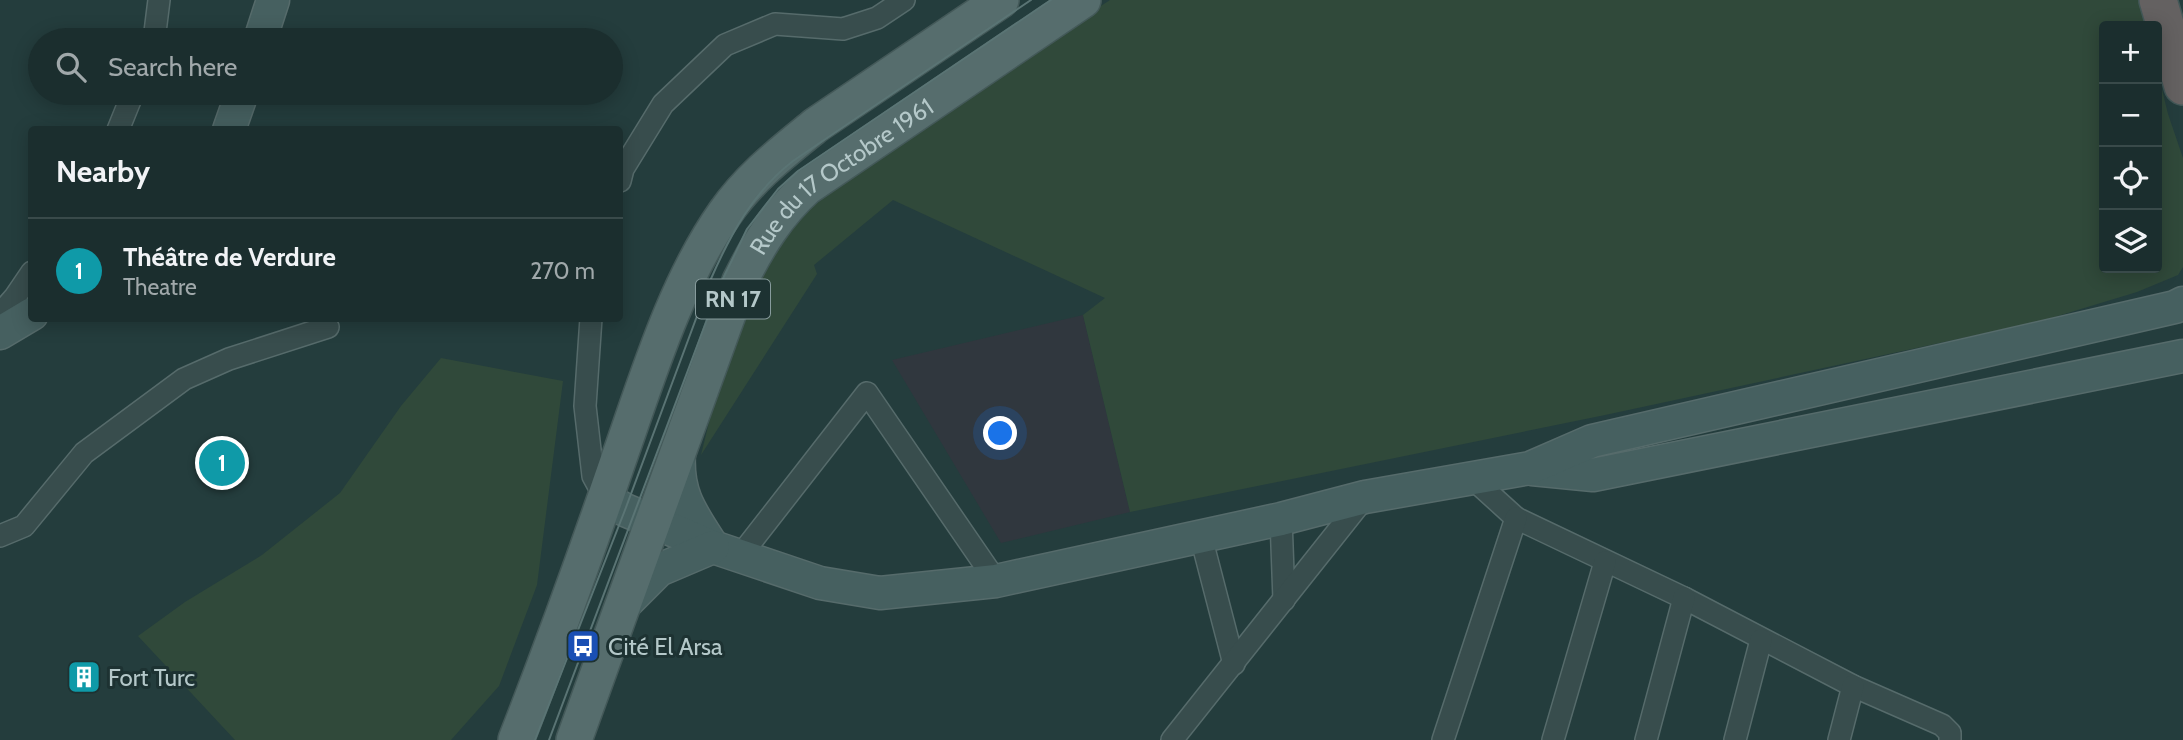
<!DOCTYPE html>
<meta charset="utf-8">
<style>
:root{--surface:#1b2e2e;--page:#243636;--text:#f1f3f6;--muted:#a0a8aa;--line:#394a4a;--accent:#db2777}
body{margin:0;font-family:Cabin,sans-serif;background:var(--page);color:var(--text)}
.controls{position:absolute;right:21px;top:21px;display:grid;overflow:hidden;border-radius:7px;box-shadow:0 4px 18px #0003}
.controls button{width:63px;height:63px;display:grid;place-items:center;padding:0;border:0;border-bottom:2px solid var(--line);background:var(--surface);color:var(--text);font:35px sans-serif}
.you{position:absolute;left:1001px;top:434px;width:24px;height:24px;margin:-18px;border:5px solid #fff;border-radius:50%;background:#1a73e8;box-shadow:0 0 0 10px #1a73e833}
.badge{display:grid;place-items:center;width:46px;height:46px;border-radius:50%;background:var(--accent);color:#fff;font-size:23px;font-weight:700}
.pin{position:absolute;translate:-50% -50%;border:4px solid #fff;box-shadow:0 2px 7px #0006}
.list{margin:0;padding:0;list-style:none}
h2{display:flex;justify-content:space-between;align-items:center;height:91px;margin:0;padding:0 28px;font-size:30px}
h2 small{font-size:23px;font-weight:400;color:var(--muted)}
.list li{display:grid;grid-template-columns:46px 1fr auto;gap:21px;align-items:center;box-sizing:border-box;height:105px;padding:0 28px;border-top:2px solid var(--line)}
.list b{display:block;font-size:26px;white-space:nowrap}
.list p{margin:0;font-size:23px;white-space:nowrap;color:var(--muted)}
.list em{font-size:23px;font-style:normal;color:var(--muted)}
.icon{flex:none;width:38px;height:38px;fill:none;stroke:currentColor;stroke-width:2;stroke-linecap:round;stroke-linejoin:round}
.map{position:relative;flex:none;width:2183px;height:740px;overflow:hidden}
.search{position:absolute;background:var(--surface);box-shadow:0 4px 18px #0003;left:28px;top:28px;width:595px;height:77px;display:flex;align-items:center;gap:18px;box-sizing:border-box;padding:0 24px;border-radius:38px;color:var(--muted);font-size:26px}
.panel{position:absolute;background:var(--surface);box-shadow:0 4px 18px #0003;left:28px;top:126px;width:595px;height:196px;border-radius:7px}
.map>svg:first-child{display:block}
.medical{fill:#30373e}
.green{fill:#30493a}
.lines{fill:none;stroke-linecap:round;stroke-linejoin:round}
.minor-casing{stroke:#566b6b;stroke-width:24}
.secondary-casing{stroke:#566b6b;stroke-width:35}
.primary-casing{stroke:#445959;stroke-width:38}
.trunk-casing{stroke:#435858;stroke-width:40}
.minor{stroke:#384d4d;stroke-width:21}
.secondary{stroke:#466060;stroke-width:32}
.primary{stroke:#566d6d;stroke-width:35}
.trunk{stroke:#646161;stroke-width:37}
.tram{stroke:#5a7474;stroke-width:2}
.labels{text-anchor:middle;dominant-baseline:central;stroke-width:6;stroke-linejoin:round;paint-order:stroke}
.shield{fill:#1d3232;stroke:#879b9c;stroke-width:2}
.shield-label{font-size:23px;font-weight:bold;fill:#b4c8c9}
.street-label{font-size:24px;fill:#b4c8c9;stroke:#1d3232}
.poi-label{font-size:24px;fill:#b4c8c9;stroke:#1d3232;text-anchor:start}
</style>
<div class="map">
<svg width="2183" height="740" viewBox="0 0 2183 740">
<rect width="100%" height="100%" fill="#243d3d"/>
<path class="medical" d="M1083 315 1130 512 1001 543 892 360Z"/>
<g class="green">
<path d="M1110 0H2140L2146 26H2104V268H2157V69L2168 114 2183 158V267L2178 275 2137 292 2038 322 1605 415 1130 512 1083 315 1105 298 893 200 814 265 817 274 701 455 731 332 776 239 830 192 980 85Z"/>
<path d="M441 358 563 381 537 585 499 686 451 740H235L138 636 185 602 262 555 340 493 401 406Z"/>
</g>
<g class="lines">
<defs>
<g id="minor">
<path d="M154 40 159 0"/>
<path d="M118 130 133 93"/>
<path d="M620 181 623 169 663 104 725 45 775 24 843 29 877 18 904 0"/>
<path d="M0 314 15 297 32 272"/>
<path d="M591 318 585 406 593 476 605 498"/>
<path d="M1472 478 1516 518 1684 598 1853 686 1942 725 1950 733V740"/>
<path d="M1281 519 1284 600"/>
<path d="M0 536 24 526 84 453 184 379 229 359 328 327"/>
<path d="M1201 537 1234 664"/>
<path d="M740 556 867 393 996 581"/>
<path d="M1172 740 1365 497"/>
<path d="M1443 740 1516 518"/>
<path d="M1553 740 1605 562"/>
<path d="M1646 740 1684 598"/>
<path d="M1735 740 1761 640"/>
<path d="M1839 740 1853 686"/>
</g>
<g id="secondary">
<path d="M260 40 273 0"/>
<path d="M229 130 242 93"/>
<path d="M0 333 32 314"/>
<path d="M679 452C676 494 691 513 713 547"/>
<path d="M1532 469 1593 475 2183 356"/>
<path d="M605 498 625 510 713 547 820 583 880 593 996 581 1281 519 1365 497 1530 468 1592 441 2175 307 2183 303"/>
<path d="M624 605 659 570 713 547"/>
</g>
<g id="primary">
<path d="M516 740C552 648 586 554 618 461 647 379 675 284 725 213 750 177 783 152 816 125L1001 0"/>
<path id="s1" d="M574 740 740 281C758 245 777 214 807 187L1083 0"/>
</g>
<path id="trunk" d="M2158 0 2183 86"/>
</defs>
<use href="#minor" class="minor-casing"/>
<use href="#secondary" class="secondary-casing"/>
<use href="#primary" class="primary-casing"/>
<use href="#trunk" class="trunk-casing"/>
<use href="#minor" class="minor"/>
<use href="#secondary" class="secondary"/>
<use href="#primary" class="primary"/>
<use href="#trunk" class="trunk"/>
<g class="tram">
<path d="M535 740 625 510 710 281C730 235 753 192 793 161L1031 0"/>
<path d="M549 740 720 285 747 229 778 189 798 171 1051 0"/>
</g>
</g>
<defs>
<symbol id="bus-square" viewBox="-11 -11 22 22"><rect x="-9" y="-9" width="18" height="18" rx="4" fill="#1a4fb4" stroke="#1d3232"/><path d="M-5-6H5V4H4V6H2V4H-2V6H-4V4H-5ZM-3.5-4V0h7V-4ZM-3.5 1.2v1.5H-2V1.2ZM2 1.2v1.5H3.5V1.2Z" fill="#fff"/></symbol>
<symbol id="building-square" viewBox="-11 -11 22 22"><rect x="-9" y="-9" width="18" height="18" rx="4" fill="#0f9aa8" stroke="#1d3232"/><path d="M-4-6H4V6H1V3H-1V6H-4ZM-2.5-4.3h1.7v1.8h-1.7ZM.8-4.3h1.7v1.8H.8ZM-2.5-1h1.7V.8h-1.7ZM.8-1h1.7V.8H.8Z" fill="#fff"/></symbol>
</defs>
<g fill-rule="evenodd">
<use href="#bus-square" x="564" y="627" width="38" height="38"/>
<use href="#building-square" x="65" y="658" width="38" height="38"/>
</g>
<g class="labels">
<rect class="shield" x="696" y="279.5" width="74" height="39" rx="5"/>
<g class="shield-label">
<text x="733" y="299">RN 17</text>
</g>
<g class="street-label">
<text stroke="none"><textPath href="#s1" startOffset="637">Rue du 17 Octobre 1961</textPath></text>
</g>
<g class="poi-label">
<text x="608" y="646">Cité El Arsa</text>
<text x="108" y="677">Fort Turc</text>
</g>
</g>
</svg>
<div class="controls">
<button>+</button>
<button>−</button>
<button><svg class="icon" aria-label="locate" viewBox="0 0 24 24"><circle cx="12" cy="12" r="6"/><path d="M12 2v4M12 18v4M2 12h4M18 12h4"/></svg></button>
<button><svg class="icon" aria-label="layers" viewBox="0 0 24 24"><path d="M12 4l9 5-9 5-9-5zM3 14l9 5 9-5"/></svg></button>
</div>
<div class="you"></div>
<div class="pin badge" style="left:222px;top:463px;background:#0f9aa8">1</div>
<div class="search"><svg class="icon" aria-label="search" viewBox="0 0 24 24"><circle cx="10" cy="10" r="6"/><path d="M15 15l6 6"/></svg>Search here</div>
<section class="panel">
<h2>Nearby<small></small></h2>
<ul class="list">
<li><span class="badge" style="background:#0f9aa8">1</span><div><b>Théâtre de Verdure</b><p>Theatre</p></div><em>270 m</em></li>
</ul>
</section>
</div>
